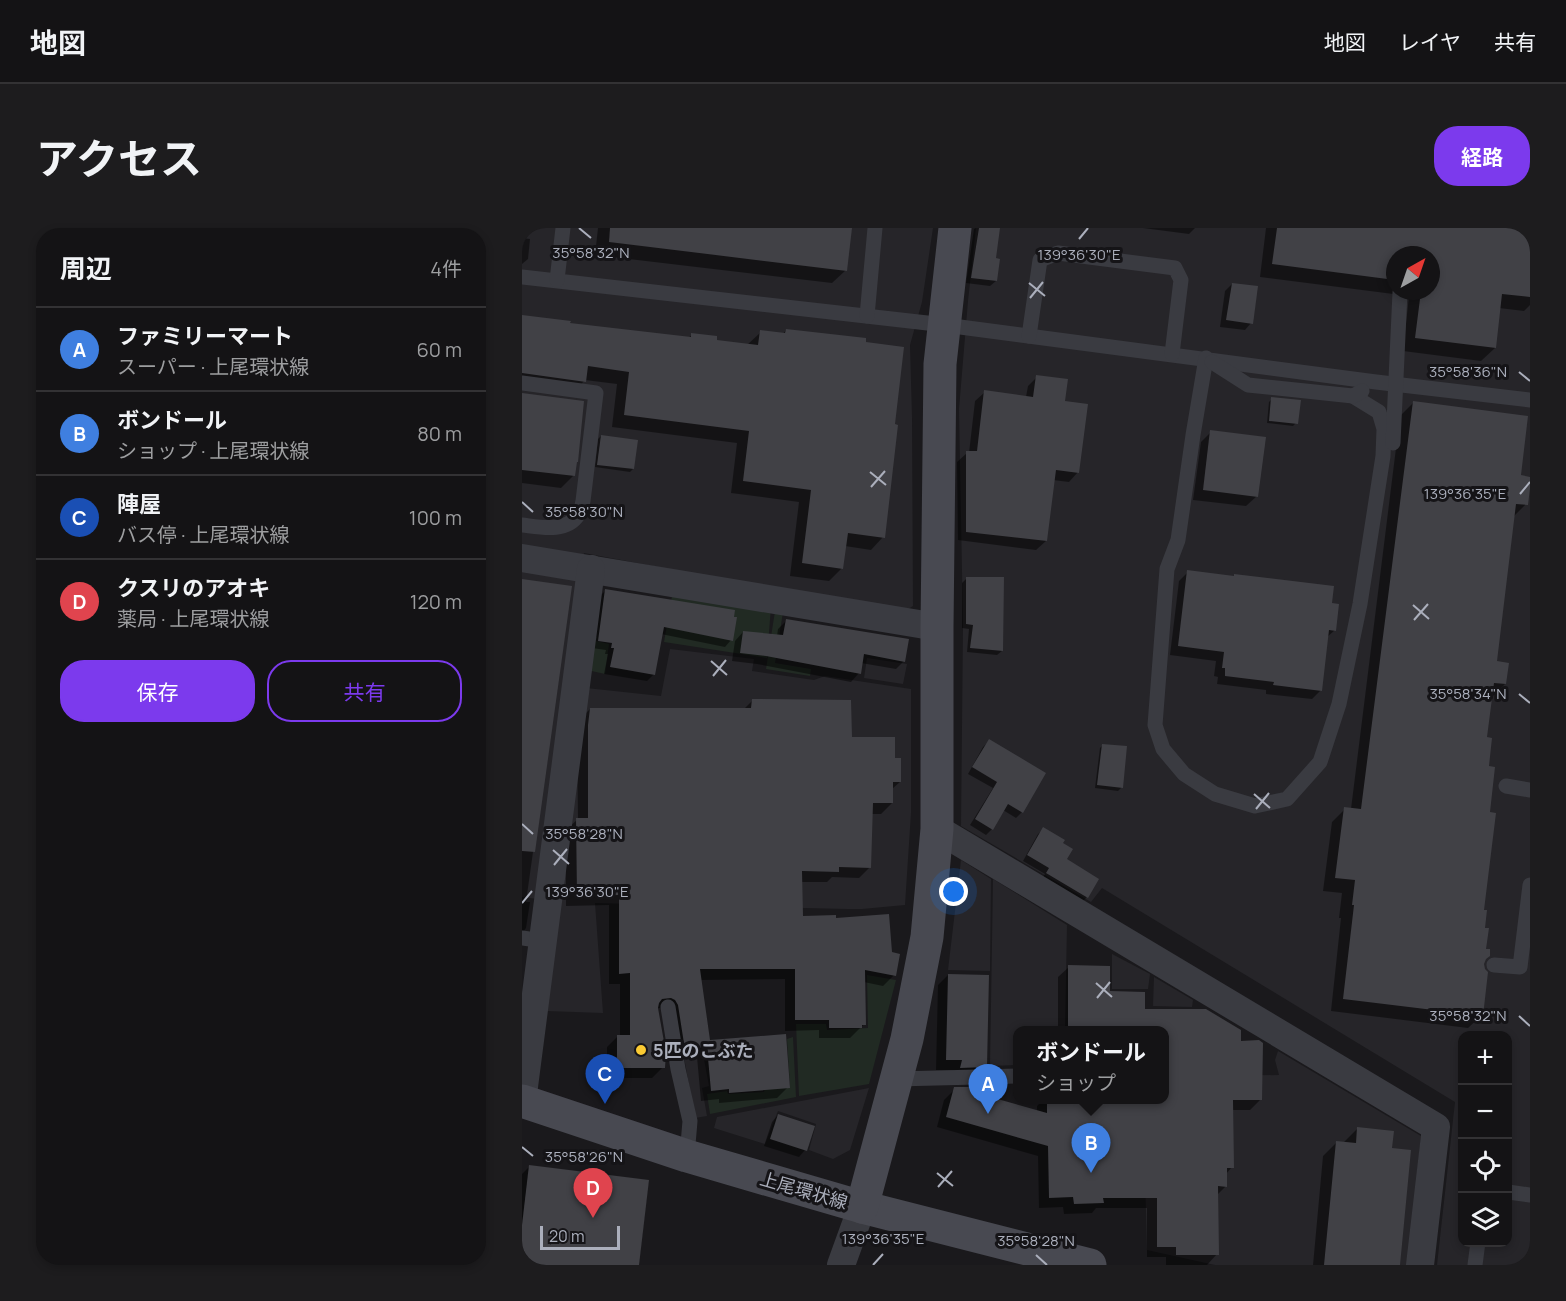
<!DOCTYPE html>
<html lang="ja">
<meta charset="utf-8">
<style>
:root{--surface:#141315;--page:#1d1c1e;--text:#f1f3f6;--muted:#9d9ea0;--line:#333234;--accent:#7c3aed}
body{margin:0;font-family:Manrope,"Noto Sans JP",sans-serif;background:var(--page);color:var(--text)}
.controls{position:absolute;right:18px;bottom:18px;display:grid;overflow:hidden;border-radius:12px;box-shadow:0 3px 9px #0003}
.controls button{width:54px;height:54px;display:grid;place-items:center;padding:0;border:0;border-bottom:2px solid var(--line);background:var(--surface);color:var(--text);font:30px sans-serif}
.compass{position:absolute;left:864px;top:18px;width:54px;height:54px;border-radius:50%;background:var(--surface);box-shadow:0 3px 9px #0003;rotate:40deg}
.scale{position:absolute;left:18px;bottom:15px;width:80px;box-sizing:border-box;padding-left:6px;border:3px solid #abafbc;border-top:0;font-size:16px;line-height:21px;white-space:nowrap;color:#abafbc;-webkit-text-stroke:4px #151417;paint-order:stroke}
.you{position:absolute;left:432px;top:664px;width:21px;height:21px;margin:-15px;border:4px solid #fff;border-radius:50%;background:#1a73e8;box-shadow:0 0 0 9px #1a73e833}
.badge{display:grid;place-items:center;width:39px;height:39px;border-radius:50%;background:var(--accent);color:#fff;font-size:20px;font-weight:700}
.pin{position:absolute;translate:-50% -50px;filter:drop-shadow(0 2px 3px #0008)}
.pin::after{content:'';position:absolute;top:32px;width:21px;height:18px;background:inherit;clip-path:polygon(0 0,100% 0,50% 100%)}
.popup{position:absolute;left:491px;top:798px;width:156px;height:78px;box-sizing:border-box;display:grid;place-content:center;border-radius:12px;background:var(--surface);filter:drop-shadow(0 2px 4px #0005);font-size:20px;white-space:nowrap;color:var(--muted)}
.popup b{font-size:22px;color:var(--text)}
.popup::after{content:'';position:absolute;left:50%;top:100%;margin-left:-12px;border:12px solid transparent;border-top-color:var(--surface)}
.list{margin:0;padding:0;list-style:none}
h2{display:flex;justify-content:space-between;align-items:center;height:78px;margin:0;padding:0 24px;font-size:26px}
h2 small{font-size:20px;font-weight:400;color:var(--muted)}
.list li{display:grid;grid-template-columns:39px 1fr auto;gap:18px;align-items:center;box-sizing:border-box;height:84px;padding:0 24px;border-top:2px solid var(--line)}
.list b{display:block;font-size:22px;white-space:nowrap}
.list p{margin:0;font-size:20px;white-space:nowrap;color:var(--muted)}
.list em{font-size:20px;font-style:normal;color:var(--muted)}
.actions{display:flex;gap:12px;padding:18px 24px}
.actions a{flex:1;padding:14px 0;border:2px solid var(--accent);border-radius:24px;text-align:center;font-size:21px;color:var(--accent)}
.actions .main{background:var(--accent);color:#fff}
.icon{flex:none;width:33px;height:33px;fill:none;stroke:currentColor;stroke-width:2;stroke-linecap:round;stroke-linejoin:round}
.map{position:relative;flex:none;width:1008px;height:1037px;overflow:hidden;border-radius:24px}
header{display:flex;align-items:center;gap:36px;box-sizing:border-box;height:84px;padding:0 30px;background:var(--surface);border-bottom:2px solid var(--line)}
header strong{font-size:28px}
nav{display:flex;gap:33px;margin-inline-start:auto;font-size:21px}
.intro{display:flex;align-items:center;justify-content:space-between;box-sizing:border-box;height:144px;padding:0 36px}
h1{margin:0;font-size:42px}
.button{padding:15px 27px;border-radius:24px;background:var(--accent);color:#fff;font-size:21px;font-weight:700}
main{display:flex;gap:36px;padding:0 36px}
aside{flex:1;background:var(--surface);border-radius:24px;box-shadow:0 3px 9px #0003}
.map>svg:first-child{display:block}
.built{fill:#262529;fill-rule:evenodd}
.green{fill:#212a23}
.shadow{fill:#0007;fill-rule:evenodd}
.building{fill:#414146}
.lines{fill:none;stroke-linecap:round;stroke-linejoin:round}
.lane{stroke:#3a3b41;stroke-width:15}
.street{stroke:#3a3b41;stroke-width:28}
.secondary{stroke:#484951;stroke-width:33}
.ticks{fill:none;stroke:#abafbc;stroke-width:2}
.poi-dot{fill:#faca33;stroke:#151417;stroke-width:2}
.labels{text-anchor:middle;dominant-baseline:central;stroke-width:6;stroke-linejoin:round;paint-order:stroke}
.poi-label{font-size:18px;font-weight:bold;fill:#abafbc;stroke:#151417;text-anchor:start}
.street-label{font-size:18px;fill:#abafbc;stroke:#151417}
.ticks-label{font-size:15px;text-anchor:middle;fill:#abafbc;stroke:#151417;stroke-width:6;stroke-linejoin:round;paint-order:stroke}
</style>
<header>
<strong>地図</strong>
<nav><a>地図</a><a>レイヤ</a><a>共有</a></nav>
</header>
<div class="intro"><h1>アクセス</h1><a class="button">経路</a></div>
<main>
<aside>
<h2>周辺<small>4件</small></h2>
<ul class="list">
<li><span class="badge" style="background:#3f7fe0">A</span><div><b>ファミリーマート</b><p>スーパー · 上尾環状線</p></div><em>60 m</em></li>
<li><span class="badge" style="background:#3f7fe0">B</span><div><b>ボンドール</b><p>ショップ · 上尾環状線</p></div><em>80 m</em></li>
<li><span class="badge" style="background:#1a4fb4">C</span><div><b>陣屋</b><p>バス停 · 上尾環状線</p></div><em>100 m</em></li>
<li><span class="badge" style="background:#e0444e">D</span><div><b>クスリのアオキ</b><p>薬局 · 上尾環状線</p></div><em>120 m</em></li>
</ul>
<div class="actions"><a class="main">保存</a><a>共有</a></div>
</aside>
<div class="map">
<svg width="1008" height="1037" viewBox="0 0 1008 1037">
<rect width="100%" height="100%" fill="#1a191c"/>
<g class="built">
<path d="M0 0H411L400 74 388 117 390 189 391 378 380 385 62 325 58 345 16 671 0 669Z"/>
<path d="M454 0H1008V1037H915L933 874 580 660 569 674 439 598 441 398 437 181 446 73ZM873 27H909V63H873ZM940 808H986V1014H940Z"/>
<path d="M148 421 232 431 230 443 292 452 303 448 389 461V585L383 677 340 681H325L73 675 81 785 24 783 64 460 139 468Z"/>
<path d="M345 430 385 436 381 456 342 450Z"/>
<path d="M439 632 469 651 468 743 426 742Z"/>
<path d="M471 651 545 697 543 802H496L495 837 468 838Z"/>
<path d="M590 726 628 746 626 761H590Z"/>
<path d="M632 749 671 772 670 779 631 778Z"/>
<path d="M756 823 899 908 886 1037H693L625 1022 621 872H642L643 849 757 847 753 832Z"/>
<path d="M181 826 187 858 180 860 185 888 173 890 162 829Z"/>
<path d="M347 860 328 922 311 931 287 922 294 896 256 883 243 916 192 900 195 889Z"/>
</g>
<g class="green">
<path d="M151 362 249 379 245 430 142 414Z"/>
<path d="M253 383 261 384 253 435 289 441 288 448 244 441Z"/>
<path d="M71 408 75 409 74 413 87 416 83 446 65 442Z"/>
<path d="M345 747 374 752 347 856 277 868 274 796H304L305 802 346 800Z"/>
<path d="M271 809 274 869 188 886 185 866 205 863 206 866 242 864 243 861 268 858 265 811Z"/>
</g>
<g class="shadow">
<path d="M76 0H329L324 42 310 55 73 27Z"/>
<path d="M454 0H476L472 32 474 53 468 58 444 55 452 1Z"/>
<path d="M621 0H673L667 6Z"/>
<path d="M744 0H1008V77L1002 83 977 80 973 120 959 133 881 123 887 68 738 49ZM873 27H909V63H873Z"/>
<path d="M0 10 8 11 6 31 0 36Z"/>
<path d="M710 56 729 95 723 102 698 99 703 63Z"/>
<path d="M0 89 47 96 166 110 170 107 193 113 225 117 239 104 261 106 264 102 361 309 349 322 323 318 320 340 307 353 268 348 277 274 209 265 215 215 90 199 95 156 63 152 50 166 0 159Z"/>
<path d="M515 149 541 174 556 244 547 254 531 252 524 313 514 322 436 312 435 234 445 225H447L453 173 463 164 504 169 506 158Z"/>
<path d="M0 166 51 248 39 260 0 255Z"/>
<path d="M750 171 774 195 771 198 745 195 747 174Z"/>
<path d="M892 174 997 248 1004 276 991 289 973 434 983 456 969 470 964 511 967 586 960 683V787L946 800 809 783 819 690H817L820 665 801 663 810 594 823 581H829L878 188Z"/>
<path d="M689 204 735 268 724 278 671 272 679 214Z"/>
<path d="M79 208 111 241 108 244 73 239 76 211Z"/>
<path d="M666 344 809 376 813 402 804 410 799 462 790 471 744 466V462L695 456 696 449 692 448 694 433 648 427 657 353Z"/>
<path d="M445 350 480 423 475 427 445 424 447 401 440 400V355Z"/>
<path d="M0 353 48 360 4 674H8L4 700 0 705Z"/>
<path d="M84 362 209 412 203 419 139 406 132 446 125 453 82 446 86 426H83L84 422 70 420 77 369Z"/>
<path d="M265 392 382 433 374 441 339 435 337 445 329 454 235 436 210 433 213 413 221 404 255 408 256 401Z"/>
<path d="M230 473 328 511 371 532 378 554 370 561V575L359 586H349L348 639 337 650 310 649 305 654H278L279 689 372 747 361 758 342 754V796L328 810H297V802L263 803V751L178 752 187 813 266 859 255 870 197 875V871L179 873 175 829 152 832 143 783 138 780H135L141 839 130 850H85V819L96 808 98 809V756H87V677L44 678V602L56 591 55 508 57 492 68 481H222Z"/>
<path d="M467 513 500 584 494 590 481 582 470 601 464 607 448 597 471 560 446 546 461 519Z"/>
<path d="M581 517 604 519 599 560 596 563 573 560 578 520Z"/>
<path d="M522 601 539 615 543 632 575 651 564 670 559 675 520 651 523 646 501 633 516 606Z"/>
<path d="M547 739 587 765 622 782 717 814 738 872 728 882H710V939L704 946V958L695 967V1026L685 1037H644V1029H625V980H574L570 985 542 986 541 979 517 980 516 928 415 899 422 872 433 861 515 884V878L521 872H642V802H536V749Z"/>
<path d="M426 747 464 838 454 849H429L431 842H414L416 757Z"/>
<path d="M256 887 283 922 277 929 242 918 250 894Z"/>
<path d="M836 900 868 921 877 1037H791L801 928 815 914H822Z"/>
<path d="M8 938 116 1037H0V946Z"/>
</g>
<g class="building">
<path d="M88 0H330L325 43 87 14Z"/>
<path d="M457 0H478L474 30 478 31 475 53 449 50Z"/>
<path d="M755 0H1008V69L980 66 974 120 893 110 899 63H909V27H873V52L750 36Z"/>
<path d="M710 55 736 58 731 96 704 92Z"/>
<path d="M0 87 49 93 48 95 169 109V105L195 108V112L236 117 238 102 263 105 264 101 344 110V114L382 119 373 196 376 197 363 310 326 305 321 341 280 335 289 262 221 253 227 203 102 187 107 144 66 138 64 154 0 145Z"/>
<path d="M514 147 546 151 543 173 566 176 557 245 534 242 525 313 444 304V223H455L462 162 511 169Z"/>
<path d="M0 165 62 173 56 234H55L53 248 0 242Z"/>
<path d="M749 169 779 172 776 196 747 193Z"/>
<path d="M891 173 1006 188 999 247 1008 249V260L1006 277 994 276 975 433 987 435 984 456 972 455 965 509 970 510 967 538 973 539 968 584 974 585 962 682H965L963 700H967L964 721H968V728L964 731 962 736 963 741 966 744 961 788 821 771 832 677H830L833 652 813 650 822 579 839 581Z"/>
<path d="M688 202 744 209 736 269 681 262Z"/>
<path d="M79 207 116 212 112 241 75 237Z"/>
<path d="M665 342 712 348V346L812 358 810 375 817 376 814 403 807 402 800 463 751 457 752 454 703 448V440H700L702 424 656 418Z"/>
<path d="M444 349H482L481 423 448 420 451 397 444 396Z"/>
<path d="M0 351 50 358 13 624 0 623Z"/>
<path d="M83 361 213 382 212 389H215L211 413 142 399 133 447 88 439 92 420H89L90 415 76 413Z"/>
<path d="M264 391 387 411 383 434 342 426 339 446 244 428 218 425 221 403 261 407Z"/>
<path d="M230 471 329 472 330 509H373V530H379V554H371V575H351L349 640 317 639V644L280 643 281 688 314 687V690L367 686 370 724 378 726 374 748 343 742 344 797H340V800H307V792H273V741H178L188 812 264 806 268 860 207 865V861L189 863 185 819 163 822 156 777 153 772 149 770 140 771 137 775 136 780 144 825 143 840H95V807H108V745L97 746V667L55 668 54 590H66V497L68 480H229Z"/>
<path d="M467 511 524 545 501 585 486 576 471 602 453 591 475 554 450 539Z"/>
<path d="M580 516 605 518 601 560 575 557Z"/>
<path d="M521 599 543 612 541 615 551 621 545 631 577 651 566 670 524 645 527 640 505 627Z"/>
<path d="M546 737 588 738V763L623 764V781H684L719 802V813L737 812 741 815 740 872H711L712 940H705V959L696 958 697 1027H654V1019H635V970H581L582 975 552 976 551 969 527 970 526 918 424 889 432 859H465V868L525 885V872H642V802H546Z"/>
<path d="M426 746 467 747 465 839 438 840 440 832H424Z"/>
<path d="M256 886 293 898 285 923 248 911Z"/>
<path d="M835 899 872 903 870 920 889 922 878 1037H802L814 913 834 915Z"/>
<path d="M7 937 127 952 117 1037H0V997Z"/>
</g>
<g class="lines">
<g class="lane">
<path d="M0 49 423 97 854 154 1008 172"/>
<path d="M35 52 41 0"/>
<path d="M345 88 353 0"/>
<path d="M507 108 518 32 536 25 653 40 659 52 650 126"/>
<path d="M684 130 671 207 656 312 645 341 633 497 641 521 662 546 693 566 733 578 765 571 798 534 817 476 838 376 861 228 862 201 857 184 831 168"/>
<path d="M690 134 726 157 831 168 840 163"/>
<path d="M0 155 74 165 61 273C60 277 59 284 56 287 44 305 18 299 0 297"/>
<path d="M871 215 878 64"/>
<path d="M984 558 1008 562"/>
<path d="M0 710 21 713"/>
<path d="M972 737 998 739 1008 657"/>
<path d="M146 779 156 841 168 893 165 928"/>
<path d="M374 851 496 848"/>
<path d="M986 964 1008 967"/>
<path d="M953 1037 956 1014"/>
</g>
<g class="street">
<path d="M0 330 415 399"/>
<path d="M415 601 914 899 898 1037"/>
<path d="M0 874 69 341"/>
<path d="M319 1037 340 979"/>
</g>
<g class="secondary">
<path d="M0 873 165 928 340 979 568 1037"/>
<path d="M340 979 385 811 405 709 415 601V399L418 136 433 0"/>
</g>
</g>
<path class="ticks" d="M57 0 69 10M557 11 566 0M507 55 523 68M508 70 521 54M997 144 1008 153M348 244 364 257M349 259 363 243M998 266 1008 254M0 274 11 284M891 377 907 391M892 392 906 376M189 433 205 447M191 448 204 432M997 466 1008 475M732 566 748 580M734 581 747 565M0 596 11 606M31 622 47 636M32 637 45 621M0 675 10 663M574 755 590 769M575 770 588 754M997 788 1008 798M0 919 11 928M415 945 431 958M416 959 430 943M514 1027 525 1037M351 1037 361 1026"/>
<circle class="poi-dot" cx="119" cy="822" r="6"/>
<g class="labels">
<g class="poi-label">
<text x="131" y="822">5匹のこぶた</text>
</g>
<g class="street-label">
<text transform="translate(282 962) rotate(16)">上尾環状線</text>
</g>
</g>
<g class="ticks-label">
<text x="69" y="30">35°58'32"N</text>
<text x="557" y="32">139°36'30"E</text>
<text x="946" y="149">35°58'36"N</text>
<text x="943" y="271">139°36'35"E</text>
<text x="62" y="289">35°58'30"N</text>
<text x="946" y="471">35°58'34"N</text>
<text x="62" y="611">35°58'28"N</text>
<text x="65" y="669">139°36'30"E</text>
<text x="946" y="793">35°58'32"N</text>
<text x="62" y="934">35°58'26"N</text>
<text x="361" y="1016">139°36'35"E</text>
<text x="514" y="1018">35°58'28"N</text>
</g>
</svg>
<div class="controls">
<button>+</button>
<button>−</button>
<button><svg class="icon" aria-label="locate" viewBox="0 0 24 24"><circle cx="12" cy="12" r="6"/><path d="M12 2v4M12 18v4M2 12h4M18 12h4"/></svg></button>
<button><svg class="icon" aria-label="layers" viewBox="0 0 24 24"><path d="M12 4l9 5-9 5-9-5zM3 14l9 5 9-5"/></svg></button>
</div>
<svg class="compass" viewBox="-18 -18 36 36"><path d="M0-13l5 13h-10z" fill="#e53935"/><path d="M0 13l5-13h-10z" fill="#9d9ea0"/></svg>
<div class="scale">20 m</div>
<div class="you"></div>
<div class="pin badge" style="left:466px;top:886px;background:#3f7fe0">A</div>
<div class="pin badge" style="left:569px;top:945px;background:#3f7fe0">B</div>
<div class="popup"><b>ボンドール</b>ショップ</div>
<div class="pin badge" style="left:83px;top:876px;background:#1a4fb4">C</div>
<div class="pin badge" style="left:71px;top:990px;background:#e0444e">D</div>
</div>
</main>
